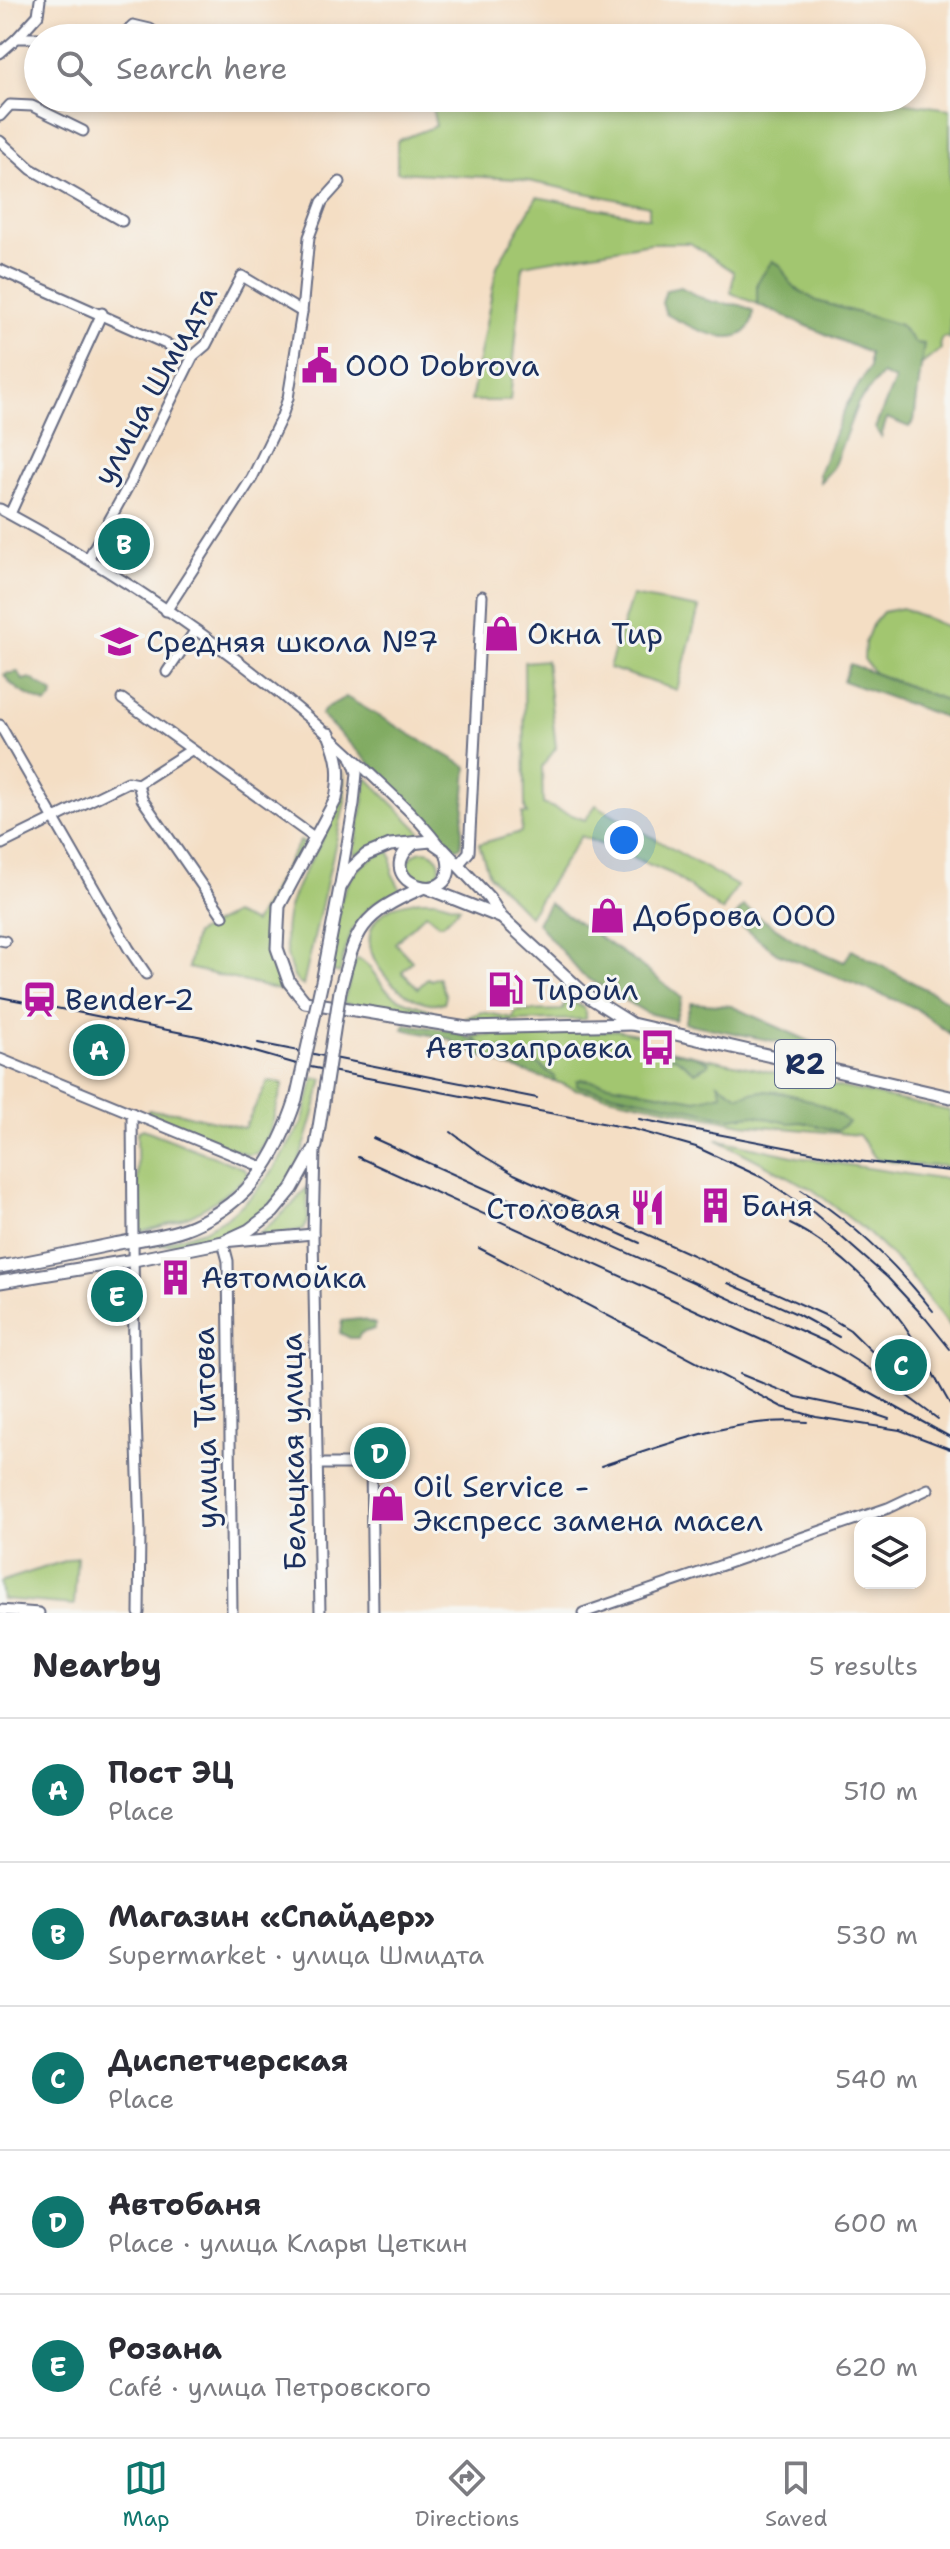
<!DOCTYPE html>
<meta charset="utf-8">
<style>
:root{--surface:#fff;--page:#f2f2f3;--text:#2b2b33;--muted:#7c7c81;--line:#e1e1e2;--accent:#0f766e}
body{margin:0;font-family:"Shantell Sans",sans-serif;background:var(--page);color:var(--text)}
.controls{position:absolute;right:24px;bottom:24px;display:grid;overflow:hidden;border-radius:16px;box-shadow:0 4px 12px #0003}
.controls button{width:72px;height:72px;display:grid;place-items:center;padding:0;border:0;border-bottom:2px solid var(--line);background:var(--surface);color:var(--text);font:40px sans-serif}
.you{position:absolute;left:624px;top:840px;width:28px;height:28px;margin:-20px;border:6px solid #fff;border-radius:50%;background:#1a73e8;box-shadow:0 0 0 12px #1a73e833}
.badge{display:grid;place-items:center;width:52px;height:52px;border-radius:50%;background:var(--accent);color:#fff;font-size:26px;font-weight:700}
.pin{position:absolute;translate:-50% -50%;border:4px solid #fff;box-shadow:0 2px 8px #0006}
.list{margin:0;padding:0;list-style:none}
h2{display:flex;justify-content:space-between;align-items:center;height:104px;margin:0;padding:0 32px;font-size:34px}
h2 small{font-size:26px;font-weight:400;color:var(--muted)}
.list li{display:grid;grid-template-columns:52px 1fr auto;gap:24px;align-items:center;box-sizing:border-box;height:144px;padding:0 32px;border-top:2px solid var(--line)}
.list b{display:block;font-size:30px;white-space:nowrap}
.list p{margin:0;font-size:26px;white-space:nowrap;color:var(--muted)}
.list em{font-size:26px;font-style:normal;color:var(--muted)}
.icon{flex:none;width:44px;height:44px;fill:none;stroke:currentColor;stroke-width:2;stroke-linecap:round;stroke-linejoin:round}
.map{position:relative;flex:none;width:950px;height:1613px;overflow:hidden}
.search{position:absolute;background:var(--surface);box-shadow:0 4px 12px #0003;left:24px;right:24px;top:24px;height:88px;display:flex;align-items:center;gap:20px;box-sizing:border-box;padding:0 28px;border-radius:44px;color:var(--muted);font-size:30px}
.sheet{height:824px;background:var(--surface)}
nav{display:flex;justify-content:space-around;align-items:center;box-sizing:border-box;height:112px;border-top:2px solid var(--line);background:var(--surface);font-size:22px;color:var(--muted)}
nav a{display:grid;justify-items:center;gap:4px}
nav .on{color:var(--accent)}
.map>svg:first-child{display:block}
.green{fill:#a2c670;stroke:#5e7a67;stroke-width:2}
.forest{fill:#81ab62;stroke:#4e6d60;stroke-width:2}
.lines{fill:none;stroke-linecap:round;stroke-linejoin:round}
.minor-casing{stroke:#676c82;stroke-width:13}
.major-casing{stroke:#676c82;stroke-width:15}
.minor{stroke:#fff;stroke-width:9}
.major{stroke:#fff;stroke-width:11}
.rail{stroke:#1b2f5e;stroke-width:2}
.major-bridge-casing{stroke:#676c82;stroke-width:15;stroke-linecap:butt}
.major-bridge{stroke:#fff;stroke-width:11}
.labels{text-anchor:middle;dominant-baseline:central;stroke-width:6;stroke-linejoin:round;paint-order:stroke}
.shield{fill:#f6f6f2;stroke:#5d6b8a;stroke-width:2}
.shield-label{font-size:28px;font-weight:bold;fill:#1b2f5e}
.poi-label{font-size:30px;fill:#1b2f5e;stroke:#f6f6f2;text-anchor:start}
.street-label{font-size:30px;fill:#1b2f5e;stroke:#f6f6f2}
</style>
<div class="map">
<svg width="950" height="1613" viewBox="0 0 950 1613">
<rect width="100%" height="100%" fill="#f6f6f2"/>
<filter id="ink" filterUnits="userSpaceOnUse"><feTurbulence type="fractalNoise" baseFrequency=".0125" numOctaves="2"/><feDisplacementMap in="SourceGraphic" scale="16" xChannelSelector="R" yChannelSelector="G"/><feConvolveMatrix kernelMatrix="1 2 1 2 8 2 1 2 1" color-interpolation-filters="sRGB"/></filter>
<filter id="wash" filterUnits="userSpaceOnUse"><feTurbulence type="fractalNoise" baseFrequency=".006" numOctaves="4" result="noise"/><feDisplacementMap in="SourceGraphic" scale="32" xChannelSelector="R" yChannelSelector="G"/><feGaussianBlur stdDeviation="1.8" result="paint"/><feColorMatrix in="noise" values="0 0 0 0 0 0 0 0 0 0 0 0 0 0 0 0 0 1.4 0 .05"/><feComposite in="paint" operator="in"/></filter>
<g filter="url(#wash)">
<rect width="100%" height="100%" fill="#f4dec4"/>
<g class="green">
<path d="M872 98 950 109V339L947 337 942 338 940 342 941 349 913 371 731 293 734 272 690 243H651L523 265 510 401H471L497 266 537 197 649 218V206L518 179 397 172V141L436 126 430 99Z"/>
<path d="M632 596 699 608 677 690 609 668Z"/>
<path d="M902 608 950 628V702L874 673 864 659 865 643 872 625 883 612Z"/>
<path d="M546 660 556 748 542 767 543 804 585 820 596 805 737 886 722 911 672 874 581 836 529 916 489 875 479 844 521 832 522 813 527 814 525 808 524 662Z"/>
<path d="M344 771 345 802 303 986C294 981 293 975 290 966 265 888 343 843 344 771Z"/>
<path d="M366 777 420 831 419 837 384 841 355 855 354 851 365 794Z"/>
<path d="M300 841 304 843C274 903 257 924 283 991L188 968 195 934 233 914 254 923Z"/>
<path d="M389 851 392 857V873L401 890C394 894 385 897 378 901 352 918 345 945 340 973L329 970C338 921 333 868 389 851Z"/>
<circle cx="424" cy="867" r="16"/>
<path d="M420 900H436L460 907 443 924H439L426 913 395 943 412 961 402 972 418 988 428 978 431 980 438 977 446 996 444 1003C398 1011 333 933 395 906 403 903 412 902 420 900Z"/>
<path d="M356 959C371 962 376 980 387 990 402 1004 422 1005 440 1014L437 1020 343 1003Z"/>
<path d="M567 1003C577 1003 588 1007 586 1019L466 1023 465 1018 482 1012 513 1018 516 1011 563 1010 564 1004Z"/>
<path d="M617 1030 645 1036 644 1040 651 1046 950 1111V1166L913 1165 876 1159 859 1135 742 1124 575 1089 502 1061 471 1036Z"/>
<path d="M314 1078 323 1079C315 1107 309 1137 298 1163 285 1196 251 1227 217 1236 196 1242 172 1244 150 1247L204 1230 227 1217 251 1197 272 1172 302 1123Z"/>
<path d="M268 1081 283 1083 269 1135 257 1153 248 1155 147 1115 148 1110 176 1112 244 1128Z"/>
<path d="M143 1129 243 1168 247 1172 246 1177C208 1210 187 1220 138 1233L137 1132Z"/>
<path d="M716 1139 797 1157 932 1178H950V1327L904 1268 867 1232 812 1189Z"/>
<path d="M307 1187 308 1221 304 1229 260 1238 258 1235 293 1204Z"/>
<path d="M77 1557 74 1605 2 1599 0 1582Z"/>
</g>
<g class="forest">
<path d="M772 261 780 265 792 286 817 301 900 325 915 343 924 344 914 421 909 427 887 418 881 437 875 428 895 380 882 374 858 403 833 468 820 482 819 473 846 406 869 368V353L757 304V283Z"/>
<path d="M681 287C693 294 705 301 719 303 736 306 736 301 753 311 752 360 689 327 666 314L662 303 666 290Z"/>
<path d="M850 664 950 702V719L843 681Z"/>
<path d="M18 672 23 680 30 678 53 693 52 699 46 704C30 696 12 690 4 674Z"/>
<path d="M346 697 467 767 461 846 456 849 321 715 326 708Z"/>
<path d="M549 903 640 965 682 998 675 1020 647 1013 582 975 537 923Z"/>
<path d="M743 906 794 940 844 962 852 950 950 1002V1034L915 1008 777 953 733 920Z"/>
<path d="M691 1003 731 1006 838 1054 684 1023Z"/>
<path d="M405 1024 455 1031 486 1047 500 1049 521 1061 538 1064 555 1077 554 1081 508 1067 460 1047 449 1039 403 1029Z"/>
<path d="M669 1050C685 1055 692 1053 709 1062L708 1065 695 1072 675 1057 665 1059V1053Z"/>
<path d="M582 1079 696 1100 722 1094 718 1083 739 1096C747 1094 756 1091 764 1091 792 1092 828 1104 848 1122L837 1131 802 1122 788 1123 752 1115 732 1118 577 1086V1081Z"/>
<path d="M360 1319 375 1324V1329L361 1333 358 1338H350L340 1333 342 1321Z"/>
</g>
</g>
<g filter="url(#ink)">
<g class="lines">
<defs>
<g id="minor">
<path d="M17 38 38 15 40 0"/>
<path d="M120 38 133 25 150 29 163 38"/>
<path d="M0 53 17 38H38"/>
<path d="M0 116 10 105 32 106 83 131"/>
<path d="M0 141 31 169 122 221"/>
<path d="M0 270 193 356"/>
<path d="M0 509C130 579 255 664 362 766 388 791 416 815 438 844"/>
<path d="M10 514 102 313"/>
<path d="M88 559 131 481 193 356 206 345 242 276 302 312"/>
<path d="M166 611 252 478 282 416 288 398 302 312 309 237 322 202 340 182"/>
<path d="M167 672 195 631"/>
<path d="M122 699 315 838"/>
<path d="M0 725 129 949 146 974"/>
<path d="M138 784 142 799 223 916"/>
<path d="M0 845 128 782 138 784 191 750"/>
<path d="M458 865 469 852 482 596"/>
<path d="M340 884 354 804 357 773 351 757"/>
<path d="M0 940 5 941"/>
<path d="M0 1059 265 1168"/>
<path d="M132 1113 134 1359 140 1532 139 1613"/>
<path d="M315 1149 313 1234 320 1613"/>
<path d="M317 1464H371L373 1613"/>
<path d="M0 1610 39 1613"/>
<path d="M232 1613 228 1261 223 1242 313 1234"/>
<path d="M583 1613 888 1508 928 1489"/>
</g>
<g id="major">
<path d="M329 734C339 759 341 772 336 799L279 906 277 948 289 982 305 1002 467 1028 632 1024"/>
<path d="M414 843C365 883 463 913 447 855"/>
<path d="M427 888 500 917"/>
<path d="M323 977 340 888 352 868 366 855 390 845 431 841 444 850 489 898 501 917 586 995 632 1024 950 1097"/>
<path d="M340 991C356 928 360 915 422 888"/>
<path d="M0 1267C38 1260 76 1252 114 1244 140 1239 168 1236 192 1226 251 1201 277 1157 296 1099"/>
<path d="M0 1282 134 1260 223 1242 249 1230 273 1212 292 1189 316 1146 323 1102"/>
</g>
</defs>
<use href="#minor" class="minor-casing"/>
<use href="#major" class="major-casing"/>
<use href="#minor" class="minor"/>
<use href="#major" class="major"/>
<g class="rail">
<path d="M0 997 203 1037 300 1065 633 1129 696 1147 763 1178 814 1213 888 1278 926 1319 950 1349"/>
<path d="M258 1043 537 1098"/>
<path d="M639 1119 857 1161 950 1171"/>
<path d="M451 1132 482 1155 514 1174 829 1317 850 1330 902 1381"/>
<path d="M373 1138 828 1343 879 1375 938 1419"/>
<path d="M358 1157 766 1342 870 1393 950 1437"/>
<path d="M801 1190C853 1222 895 1263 933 1311"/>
<path d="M543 1200 640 1243"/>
<path d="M790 1224C830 1243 876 1286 902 1322 921 1348 934 1377 950 1404"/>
<path d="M479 1248 782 1407 816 1417 900 1430 950 1449"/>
<path d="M728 1283 797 1314 839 1337"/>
<path d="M740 1374 797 1397 865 1411 889 1419"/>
<path d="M601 1466C666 1445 736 1416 807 1422"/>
</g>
<defs>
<g id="major-bridge">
<path d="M296 1099 323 977"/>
<path d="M323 1102 340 991"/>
</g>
</defs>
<use href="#major-bridge" class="major-bridge-casing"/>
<use href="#major-bridge" class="major-bridge"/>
</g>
</g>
<defs>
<symbol id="civic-bare" viewBox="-9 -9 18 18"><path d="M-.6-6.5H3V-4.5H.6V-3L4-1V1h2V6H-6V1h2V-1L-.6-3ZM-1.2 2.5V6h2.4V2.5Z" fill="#b5179e" stroke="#f6f6f2" stroke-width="2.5" paint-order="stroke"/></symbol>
<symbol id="shop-bare" viewBox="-9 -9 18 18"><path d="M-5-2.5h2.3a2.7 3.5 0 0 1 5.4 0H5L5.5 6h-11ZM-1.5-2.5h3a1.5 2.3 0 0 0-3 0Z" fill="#b5179e" stroke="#f6f6f2" stroke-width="2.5" paint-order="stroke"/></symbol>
<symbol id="school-bare" viewBox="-9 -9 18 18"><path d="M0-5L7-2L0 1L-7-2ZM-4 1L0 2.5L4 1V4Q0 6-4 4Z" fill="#b5179e" stroke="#f6f6f2" stroke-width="2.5" paint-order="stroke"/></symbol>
<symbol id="fuel-bare" viewBox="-9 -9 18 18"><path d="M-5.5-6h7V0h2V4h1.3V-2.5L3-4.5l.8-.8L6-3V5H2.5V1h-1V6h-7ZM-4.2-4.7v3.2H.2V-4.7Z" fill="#b5179e" stroke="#f6f6f2" stroke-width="2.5" paint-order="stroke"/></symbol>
<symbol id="station-bare" viewBox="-9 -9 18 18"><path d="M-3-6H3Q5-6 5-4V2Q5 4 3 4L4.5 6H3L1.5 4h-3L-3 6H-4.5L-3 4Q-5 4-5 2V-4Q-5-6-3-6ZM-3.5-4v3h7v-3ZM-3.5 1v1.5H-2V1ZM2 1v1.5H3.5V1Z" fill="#b5179e" stroke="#f6f6f2" stroke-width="2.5" paint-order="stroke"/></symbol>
<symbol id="bus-bare" viewBox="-9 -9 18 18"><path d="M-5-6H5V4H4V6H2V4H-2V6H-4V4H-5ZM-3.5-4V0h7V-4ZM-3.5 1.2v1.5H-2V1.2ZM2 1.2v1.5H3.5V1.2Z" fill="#b5179e" stroke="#f6f6f2" stroke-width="2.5" paint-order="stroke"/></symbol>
<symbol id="building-bare" viewBox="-9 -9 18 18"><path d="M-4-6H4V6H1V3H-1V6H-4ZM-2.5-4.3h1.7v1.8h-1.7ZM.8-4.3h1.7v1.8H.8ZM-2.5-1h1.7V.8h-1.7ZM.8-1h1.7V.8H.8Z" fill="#b5179e" stroke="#f6f6f2" stroke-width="2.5" paint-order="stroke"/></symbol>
<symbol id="restaurant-bare" viewBox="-9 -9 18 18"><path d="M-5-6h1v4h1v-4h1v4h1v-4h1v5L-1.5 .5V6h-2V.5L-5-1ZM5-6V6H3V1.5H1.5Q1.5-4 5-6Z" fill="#b5179e" stroke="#f6f6f2" stroke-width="2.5" paint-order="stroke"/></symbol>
</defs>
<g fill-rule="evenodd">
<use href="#civic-bare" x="294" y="340" width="51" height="51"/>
<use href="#shop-bare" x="476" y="608" width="51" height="51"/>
<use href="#school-bare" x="94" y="616" width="51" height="51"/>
<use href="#shop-bare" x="582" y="890" width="51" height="51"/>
<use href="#fuel-bare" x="480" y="964" width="51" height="51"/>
<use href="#station-bare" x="14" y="974" width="51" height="51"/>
<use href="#bus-bare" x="632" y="1022" width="51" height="51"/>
<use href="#building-bare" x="690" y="1180" width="51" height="51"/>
<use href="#restaurant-bare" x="622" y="1182" width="51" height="51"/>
<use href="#building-bare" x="150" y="1252" width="51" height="51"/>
<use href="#shop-bare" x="362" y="1478" width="51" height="51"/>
</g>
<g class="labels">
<rect class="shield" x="775" y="1040" width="60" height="48" rx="6"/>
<g class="shield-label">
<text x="805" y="1064">R2</text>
</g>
<g class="poi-label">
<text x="345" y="365">OOO Dobrova</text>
<text x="527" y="633">Окна Тир</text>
<text x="146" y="641">Средняя школа №7</text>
<text x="633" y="915">Доброва ООО</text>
<text x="532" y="989">Тиройл</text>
<text x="65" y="999">Bender-2</text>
<text x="632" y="1047" text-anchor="end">Автозаправка</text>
<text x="741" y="1205">Баня</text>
<text x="621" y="1208" text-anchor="end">Столовая</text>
<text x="201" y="1277">Автомойка</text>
<text x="413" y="1486">Oil Service -<tspan x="413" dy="34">Экспресс замена масел</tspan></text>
</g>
<g class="street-label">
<text transform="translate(155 385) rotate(-61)">улица Шмидта</text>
<text transform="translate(205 1428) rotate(-91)">улица Титова</text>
<text transform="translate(293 1452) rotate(-91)">Бельцкая улица</text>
</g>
</g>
</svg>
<div class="controls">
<button><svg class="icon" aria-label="layers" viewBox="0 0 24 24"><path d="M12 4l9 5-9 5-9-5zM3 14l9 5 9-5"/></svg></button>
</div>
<div class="you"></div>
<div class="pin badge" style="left:99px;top:1050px">A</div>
<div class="pin badge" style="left:124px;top:544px">B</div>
<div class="pin badge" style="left:901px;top:1365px">C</div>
<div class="pin badge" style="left:380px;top:1453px">D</div>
<div class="pin badge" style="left:117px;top:1296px">E</div>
<div class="search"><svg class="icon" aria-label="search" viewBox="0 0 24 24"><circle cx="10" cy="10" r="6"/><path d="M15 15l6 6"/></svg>Search here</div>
</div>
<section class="sheet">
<h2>Nearby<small>5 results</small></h2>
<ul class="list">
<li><span class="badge">A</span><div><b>Пост ЭЦ</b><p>Place</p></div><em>510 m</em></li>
<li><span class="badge">B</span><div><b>Магазин «Спайдер»</b><p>Supermarket · улица Шмидта</p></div><em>530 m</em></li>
<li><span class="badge">C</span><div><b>Диспетчерская</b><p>Place</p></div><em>540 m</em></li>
<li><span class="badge">D</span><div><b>Автобаня</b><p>Place · улица Клары Цеткин</p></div><em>600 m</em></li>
<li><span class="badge">E</span><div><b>Розана</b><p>Café · улица Петровского</p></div><em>620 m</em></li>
</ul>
</section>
<nav>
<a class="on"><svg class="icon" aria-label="map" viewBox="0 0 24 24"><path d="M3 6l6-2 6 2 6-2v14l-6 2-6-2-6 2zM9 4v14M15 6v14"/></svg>Map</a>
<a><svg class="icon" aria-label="directions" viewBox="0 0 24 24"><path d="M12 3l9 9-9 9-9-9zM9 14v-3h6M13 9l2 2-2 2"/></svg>Directions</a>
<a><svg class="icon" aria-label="saved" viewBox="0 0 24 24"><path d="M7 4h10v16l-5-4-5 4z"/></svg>Saved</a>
</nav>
